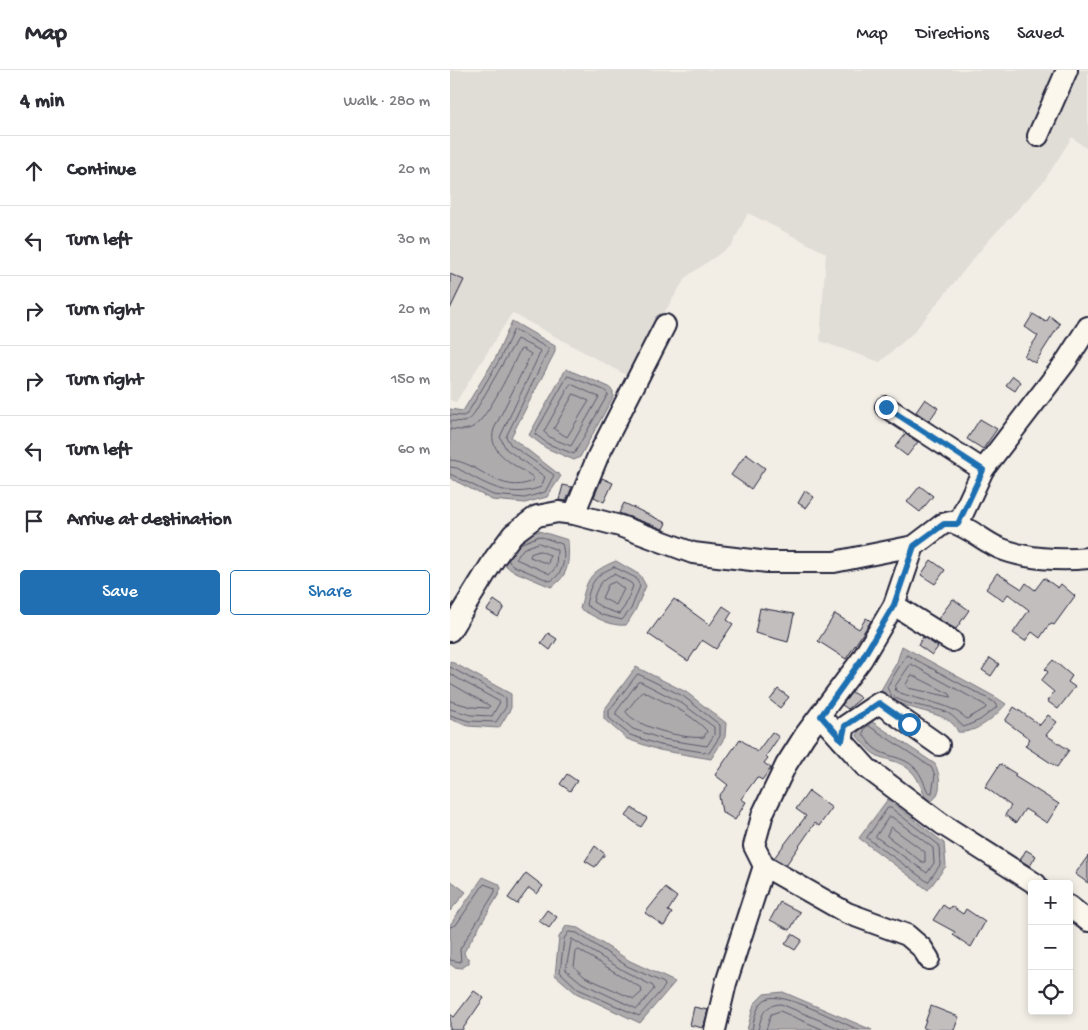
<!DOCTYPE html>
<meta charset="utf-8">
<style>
:root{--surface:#fff;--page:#f7f7f7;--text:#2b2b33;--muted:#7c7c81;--line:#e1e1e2;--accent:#1f6fb2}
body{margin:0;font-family:"Gochi Hand",sans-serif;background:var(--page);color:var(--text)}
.controls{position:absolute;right:15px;bottom:15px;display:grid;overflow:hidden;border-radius:5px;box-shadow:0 2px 8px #0003}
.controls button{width:45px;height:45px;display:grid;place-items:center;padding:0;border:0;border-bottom:1px solid var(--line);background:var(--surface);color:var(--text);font:25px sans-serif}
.stop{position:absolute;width:15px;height:15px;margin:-11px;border:4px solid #1f6fb2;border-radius:50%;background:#fff}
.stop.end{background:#1f6fb2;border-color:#fff;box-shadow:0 1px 5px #0008}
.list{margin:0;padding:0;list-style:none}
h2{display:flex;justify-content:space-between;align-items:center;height:65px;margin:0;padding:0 20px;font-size:21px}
h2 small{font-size:16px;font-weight:400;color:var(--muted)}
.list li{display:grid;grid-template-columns:32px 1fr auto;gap:15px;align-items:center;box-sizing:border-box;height:70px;padding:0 20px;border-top:1px solid var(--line)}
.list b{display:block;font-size:19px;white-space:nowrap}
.list em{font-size:16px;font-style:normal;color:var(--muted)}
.actions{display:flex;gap:10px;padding:15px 20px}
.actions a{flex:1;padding:11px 0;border:1px solid var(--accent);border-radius:5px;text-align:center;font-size:18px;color:var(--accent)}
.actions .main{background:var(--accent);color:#fff}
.icon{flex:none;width:28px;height:28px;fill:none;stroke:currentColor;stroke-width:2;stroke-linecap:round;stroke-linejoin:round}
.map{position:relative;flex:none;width:638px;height:960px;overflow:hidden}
header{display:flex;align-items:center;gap:30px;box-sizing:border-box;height:70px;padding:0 25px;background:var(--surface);border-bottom:1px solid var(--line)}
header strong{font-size:24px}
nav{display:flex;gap:28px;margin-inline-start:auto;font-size:18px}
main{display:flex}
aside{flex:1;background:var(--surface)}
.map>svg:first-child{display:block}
.built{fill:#e0dcd6}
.water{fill:#aeabad;stroke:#76747f}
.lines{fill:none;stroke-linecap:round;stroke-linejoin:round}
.shore{stroke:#5a5969;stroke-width:1}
.building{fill:#c2bebe;stroke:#22223b}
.minor-casing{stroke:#22223b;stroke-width:24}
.minor{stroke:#fbf7ec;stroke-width:20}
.route{stroke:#1f6fb2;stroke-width:6}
</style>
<header>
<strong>Map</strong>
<nav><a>Map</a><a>Directions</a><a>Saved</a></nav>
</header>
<main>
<aside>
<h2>4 min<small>Walk · 280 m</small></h2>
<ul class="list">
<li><svg class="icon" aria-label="ahead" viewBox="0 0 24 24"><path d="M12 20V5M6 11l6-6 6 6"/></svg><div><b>Continue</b></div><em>20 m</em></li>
<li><svg class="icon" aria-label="left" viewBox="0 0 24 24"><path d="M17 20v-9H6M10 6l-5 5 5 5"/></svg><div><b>Turn left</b></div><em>30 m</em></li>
<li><svg class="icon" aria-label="right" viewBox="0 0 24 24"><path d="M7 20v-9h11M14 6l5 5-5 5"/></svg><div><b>Turn right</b></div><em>20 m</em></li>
<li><svg class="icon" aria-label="right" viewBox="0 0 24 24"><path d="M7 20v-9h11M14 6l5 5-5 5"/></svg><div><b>Turn right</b></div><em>150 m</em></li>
<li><svg class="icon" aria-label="left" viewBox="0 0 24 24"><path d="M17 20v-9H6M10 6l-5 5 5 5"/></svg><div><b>Turn left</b></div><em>60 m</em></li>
<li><svg class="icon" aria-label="arrive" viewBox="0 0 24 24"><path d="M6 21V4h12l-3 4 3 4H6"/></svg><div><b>Arrive at destination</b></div></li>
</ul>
<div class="actions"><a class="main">Save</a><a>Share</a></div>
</aside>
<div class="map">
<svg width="638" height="960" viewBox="0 0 638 960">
<rect width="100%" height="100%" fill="#f2eee5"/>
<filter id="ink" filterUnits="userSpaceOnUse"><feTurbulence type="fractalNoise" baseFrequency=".02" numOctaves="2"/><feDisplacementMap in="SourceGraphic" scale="10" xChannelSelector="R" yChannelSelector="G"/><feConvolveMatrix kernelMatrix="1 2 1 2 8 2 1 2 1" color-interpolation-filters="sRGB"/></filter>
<g filter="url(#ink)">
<path class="built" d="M0 0H638V80L622 67 594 111 538 171 463 263 430 292 370 271 376 183 298 143 282 175 236 207 176 305 62 243 6 332 0 330Z"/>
<g class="water">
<path d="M62 251 105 276V282L61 367 111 406 97 427 75 433 42 430 0 408V339L13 341 46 287Z"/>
<path d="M116 299 157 316 163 321V327L130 387 124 390 96 378 79 365Z"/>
<path d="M89 461 118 470C119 490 120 506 101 517L61 500 53 493 67 469Z"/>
<path d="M166 491 190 505 196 516 185 541 176 555C160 557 144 546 130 539 137 510 137 503 166 491Z"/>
<path d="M452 576 547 628 556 634C545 647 526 664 508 662 499 637 453 646 431 620L447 592Z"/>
<path d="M0 591 61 624V638L49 658 18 656 0 649Z"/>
<path d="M186 597 236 622 276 653 275 667 261 689 209 680 177 669 154 649V640Z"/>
<path d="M418 649 485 694C491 707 493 725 479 733 472 723 470 710 462 702 452 692 442 691 430 687 420 683 414 674 407 666L411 655Z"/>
<path d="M438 729 494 773 496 796 478 820 409 768Z"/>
<path d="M33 807 49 814 51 818 49 824 14 882 15 886 19 889V893L12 898 4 897 0 894V855Z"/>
<path d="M0 810 16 822 0 841Z"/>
<path d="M116 856 128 858 180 891 225 912 190 953 126 923 105 905 109 867Z"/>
<path d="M333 922 422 960H297L304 934 314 924Z"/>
</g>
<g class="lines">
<g class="shore">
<path d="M118 306 154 320 158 324 124 384 98 374 85 364Z"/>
<path d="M121 314 149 327 121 376 101 368 94 362Z"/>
<path d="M124 324 139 331 117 367 104 359Z"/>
<path d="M0 345 13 346 17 344 50 289 64 259 99 279 56 367 61 375 104 405 95 422 75 428 43 425 0 404"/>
<path d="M0 351 14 352 22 347 67 269 91 281 50 367 56 379 95 407 91 417C58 430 34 413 7 398L0 397"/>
<path d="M0 359C8 360 16 361 23 357 38 348 62 297 70 280L73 279 81 284 44 359C36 383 67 396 83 407V411C49 426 29 391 0 390"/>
<path d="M89 473 107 480 106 497 100 504 66 489 73 479Z"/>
<path d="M90 481 100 485 98 494 80 487 81 484Z"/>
<path d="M59 487V492L64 496 100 511C114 505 116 487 112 474L89 466 70 474"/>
<path d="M164 497 186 508 190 516 181 539 172 550 152 545 136 535C140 514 144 505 164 497Z"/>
<path d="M164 504 181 513 183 516 175 536 169 544 155 539 143 532C146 518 151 509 164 504Z"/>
<path d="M165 512 174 519 166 535 152 528 158 515Z"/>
<path d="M457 585 544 632 547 637 530 650 514 657C508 652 504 646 496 642 482 636 441 636 437 617Z"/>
<path d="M461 594 535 635 536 638 517 649C497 631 470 632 446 621L445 617Z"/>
<path d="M0 597 56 628V637L46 652 19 651 0 645"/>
<path d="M0 604 50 632 42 646 21 645 0 639"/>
<path d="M188 604 233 626 270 655V666L259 683 210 675 180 665 159 648V641Z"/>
<path d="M462 605 500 624 501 627 458 618 456 615Z"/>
<path d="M191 612 230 632 264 657V665L257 676 212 669 183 659 166 645V642L188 612Z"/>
<path d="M0 613 40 636 38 638 22 637 0 631"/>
<path d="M193 621C214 632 241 643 257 661L254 667C237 670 185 657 176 642Z"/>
<path d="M419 656 481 697 485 705 482 723 478 722C474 714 472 705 465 698 453 685 435 688 423 677 419 673 416 668 413 664L415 658Z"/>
<path d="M438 738H441L489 775 490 795 478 812 417 768Z"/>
<path d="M439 747H442L483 778 484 793 477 803 426 767Z"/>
<path d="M441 757 475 782V792H472L437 766Z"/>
<path d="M0 857 6 855 34 814 45 818V822L10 879 11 892 0 890"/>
<path d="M119 862 127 863 177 896 214 913 215 916 189 946 128 919 110 902 114 869Z"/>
<path d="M122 869 174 901 203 916 204 919 187 939 132 913 116 900Z"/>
<path d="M129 880 191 918 192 922 184 929 135 907 124 897 126 882Z"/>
<path d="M302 960C304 950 306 935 316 929 332 920 392 953 409 960"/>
<path d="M308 960C312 945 313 935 331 934L393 960"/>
<path d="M316 960 321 944 330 941 374 960"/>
</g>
</g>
<g class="building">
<path d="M0 204 14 210 0 239Z"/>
<path d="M583 244 596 252 600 246 610 254 585 293 574 286 588 266 575 257Z"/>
<path d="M563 306 571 312 565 321 556 315Z"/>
<path d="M475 329 488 338 479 351 466 342Z"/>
<path d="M530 349 547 359 533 379 517 369Z"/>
<path d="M455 364 468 372 457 386 445 377Z"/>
<path d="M296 384 315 398 301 419 281 405Z"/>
<path d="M152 408 163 413 154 432 144 427Z"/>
<path d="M113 415 122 417 116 431 109 430Z"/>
<path d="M470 416 483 426 470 442 457 432Z"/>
<path d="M355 421 364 427 356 438 348 433Z"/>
<path d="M174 433 216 453 213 459 169 443Z"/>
<path d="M481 490 495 500 485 514 471 505Z"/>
<path d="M547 503 572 519 576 513 585 520 594 508 608 518 611 514 625 526 604 555 602 554 598 556 590 568 582 562 575 571 563 563 579 540 558 524 553 531 536 519Z"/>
<path d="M224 529 260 555 273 536 282 542 277 550 283 554 266 579 252 570 238 591 198 564Z"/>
<path d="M503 529 519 540 506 559 488 549Z"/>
<path d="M44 530 54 537 48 547 37 540Z"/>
<path d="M310 538 344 544 338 572 305 563Z"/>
<path d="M385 544 409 559 416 548 421 551 396 589 368 571Z"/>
<path d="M98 563 107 569 100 580 91 573Z"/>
<path d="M473 567 488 577 482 585 468 575Z"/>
<path d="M540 588 549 594 541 606 532 600Z"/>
<path d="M603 590 622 606 618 612 625 617 608 639 597 631 604 622 591 611 598 602 595 599Z"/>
<path d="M328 619 339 627 330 638 320 630Z"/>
<path d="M402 622 411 628 398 639 392 635Z"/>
<path d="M564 637 590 655 598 645 607 652 596 665 619 680 607 697 575 676 580 669 555 651Z"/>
<path d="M322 662 329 667 316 686 318 688 314 693 321 698 312 710 307 707 291 729 296 732 285 750 272 742 269 726 278 715 265 705 290 669 307 682Z"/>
<path d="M550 694 566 704 564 706 609 734 597 753 575 739 566 753 555 745 561 736 535 717Z"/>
<path d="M117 704 127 711 120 721 110 714Z"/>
<path d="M359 721 382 738 369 756 365 753 336 795 324 788 356 746 346 739Z"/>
<path d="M182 738 197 748 191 757 176 746Z"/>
<path d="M145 776 155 784 145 797 135 791Z"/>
<path d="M576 780 586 786 580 796 570 790Z"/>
<path d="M638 786V813L625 804Z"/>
<path d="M76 803 93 816 87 824 79 818 67 834 58 828Z"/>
<path d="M215 818 227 827 218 841 222 843 214 856 195 843Z"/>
<path d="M330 832 350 842 340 860 320 850Z"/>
<path d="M493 835 499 839 501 836 513 844 516 839 535 852 521 877 503 865 505 862 483 850Z"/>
<path d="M97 840 107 847 99 858 89 851Z"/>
<path d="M342 864 352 870 345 880 335 874Z"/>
<path d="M24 921 34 928 12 960H0V944L4 947Z"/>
<path d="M481 936 509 947 504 960H479L473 958Z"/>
<path d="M244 937 258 940 253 958 240 955Z"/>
</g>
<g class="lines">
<defs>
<g id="minor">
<path d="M588 66 617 0"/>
<path d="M436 337 533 400"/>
<path d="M124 444 148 386 215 255"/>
<path d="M508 454 533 400 615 293 638 257"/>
<path d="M464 476 444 535 412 589 355 665 336 695 313 743 304 776 314 796 397 843 457 865 472 878 479 889"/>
<path d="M444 535 502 571"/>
<path d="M0 561 45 488 63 464 87 446 108 442 124 444 170 456 243 483 318 492H384L464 476 493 454 501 452C519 457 533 471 549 478 575 489 610 491 638 488"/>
<path d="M371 647 417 698 492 754 586 814"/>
<path d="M392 670 395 656 429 633 489 675"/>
<path d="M619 836 638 851"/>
<path d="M265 960 276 913 314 796"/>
</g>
</defs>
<use href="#minor" class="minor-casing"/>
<use href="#minor" class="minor"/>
</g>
</g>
<g class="lines" filter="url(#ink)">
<path class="route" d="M436 337 533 400 508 454H494L464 476 444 535 412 589 371 646 392 670 395 656 429 633 459 654"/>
</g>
</svg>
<div class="controls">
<button>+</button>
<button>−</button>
<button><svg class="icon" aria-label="locate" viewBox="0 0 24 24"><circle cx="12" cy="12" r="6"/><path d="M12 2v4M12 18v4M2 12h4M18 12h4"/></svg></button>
</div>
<div class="stop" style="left:459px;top:654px"></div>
<div class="stop end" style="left:436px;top:337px"></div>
</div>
</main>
